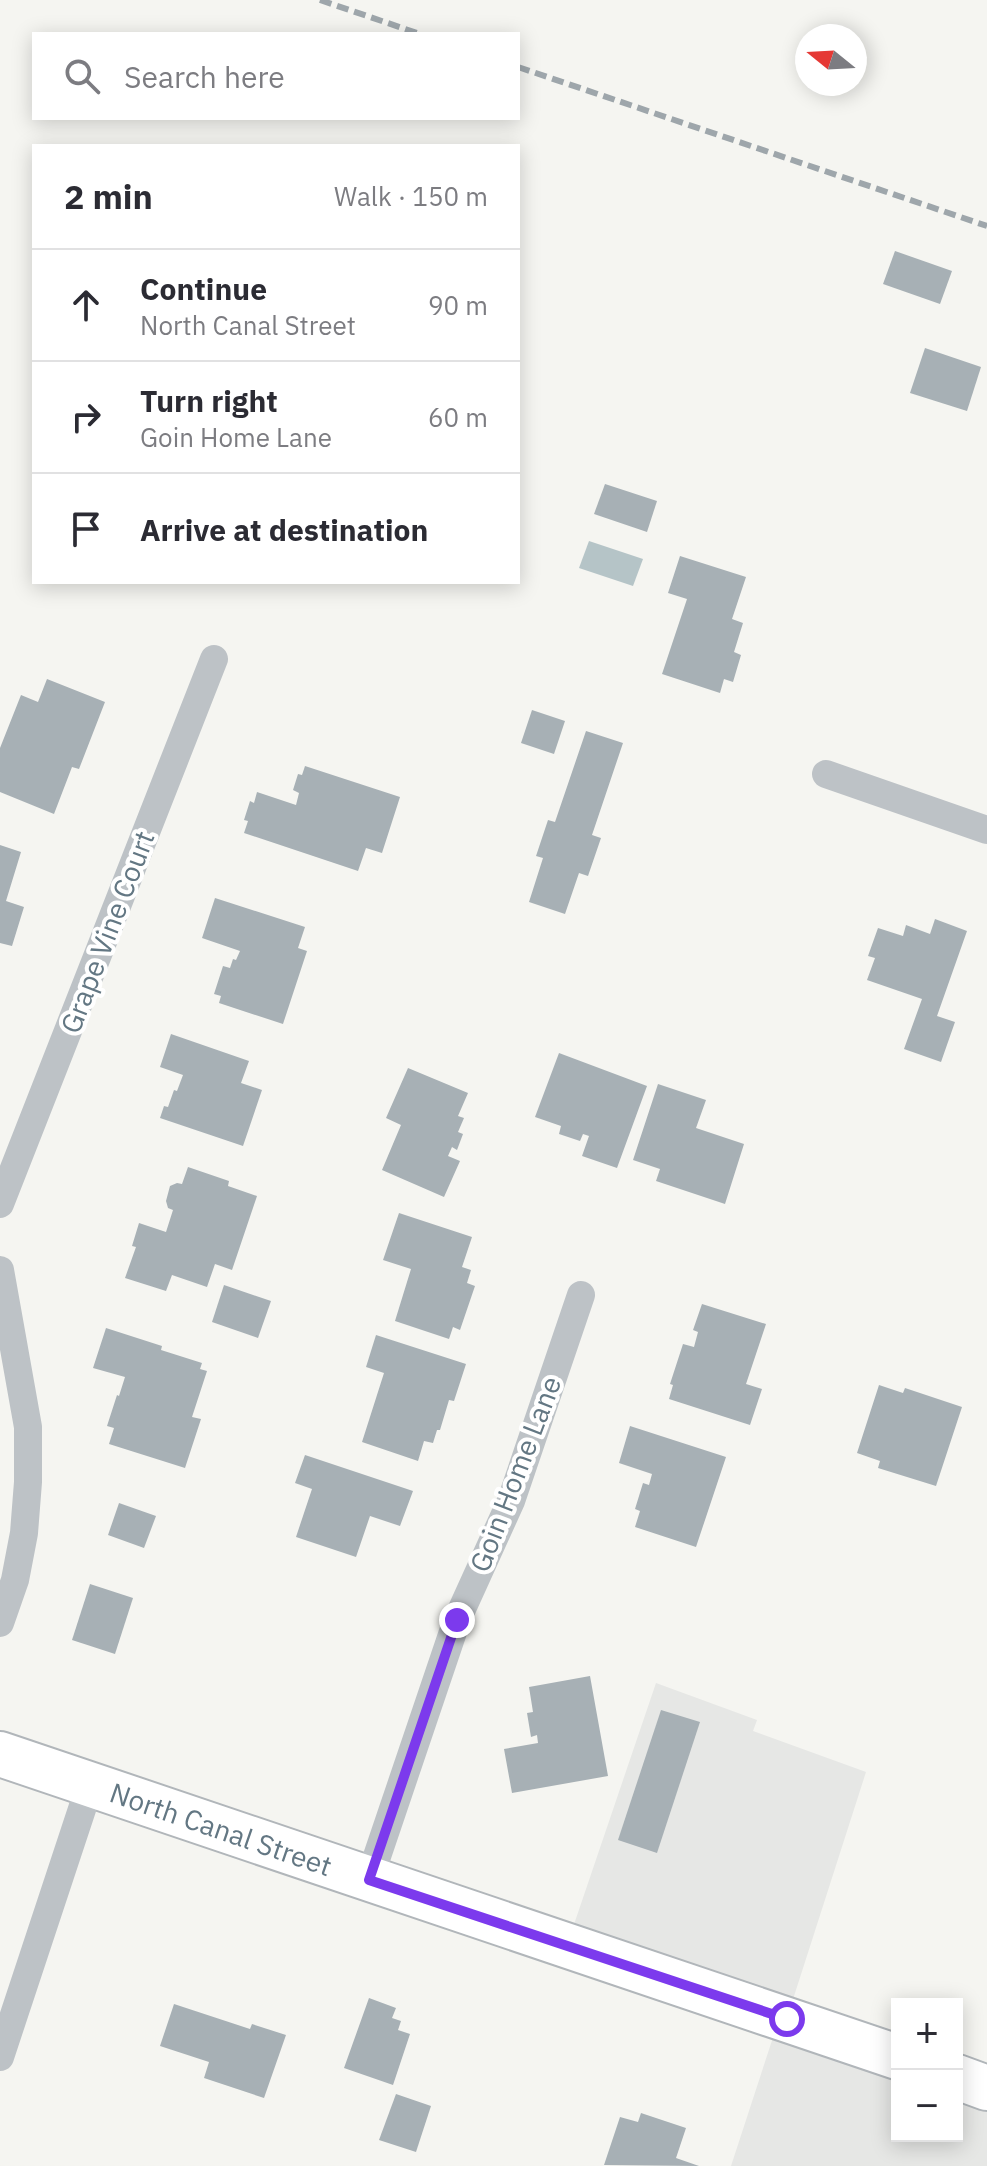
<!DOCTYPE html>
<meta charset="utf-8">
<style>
:root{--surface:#fff;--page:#f7f7f7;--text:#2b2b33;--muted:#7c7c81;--line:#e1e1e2}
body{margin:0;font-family:"IBM Plex Sans",sans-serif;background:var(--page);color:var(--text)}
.controls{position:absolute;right:24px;bottom:24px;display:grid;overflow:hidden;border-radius:0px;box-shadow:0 4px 20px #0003}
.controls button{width:72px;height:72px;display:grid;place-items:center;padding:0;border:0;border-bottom:2px solid var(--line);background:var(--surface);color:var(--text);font:40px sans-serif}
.compass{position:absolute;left:795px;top:24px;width:72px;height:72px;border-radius:50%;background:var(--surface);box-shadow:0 4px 20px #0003;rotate:288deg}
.stop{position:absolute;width:24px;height:24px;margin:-18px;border:6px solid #7c3aed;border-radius:50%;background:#fff}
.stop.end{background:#7c3aed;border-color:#fff;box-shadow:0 2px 8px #0008}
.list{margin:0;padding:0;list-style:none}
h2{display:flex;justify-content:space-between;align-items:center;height:104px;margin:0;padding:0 32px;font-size:34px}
h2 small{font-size:26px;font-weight:400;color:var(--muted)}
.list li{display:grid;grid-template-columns:52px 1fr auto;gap:24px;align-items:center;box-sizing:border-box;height:112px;padding:0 32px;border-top:2px solid var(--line)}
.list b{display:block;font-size:30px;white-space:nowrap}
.list p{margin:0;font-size:26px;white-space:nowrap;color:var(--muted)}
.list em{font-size:26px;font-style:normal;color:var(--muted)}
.icon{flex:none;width:44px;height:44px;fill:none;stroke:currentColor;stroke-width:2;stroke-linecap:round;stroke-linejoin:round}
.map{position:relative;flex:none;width:987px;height:2166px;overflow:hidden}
.search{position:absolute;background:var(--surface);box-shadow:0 4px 20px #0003;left:32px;top:32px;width:488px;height:88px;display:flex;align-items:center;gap:20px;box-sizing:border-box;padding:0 28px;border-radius:0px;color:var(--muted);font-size:30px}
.panel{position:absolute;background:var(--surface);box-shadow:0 4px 20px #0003;left:32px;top:144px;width:488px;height:440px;border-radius:0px}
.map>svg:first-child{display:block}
.built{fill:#e6e7e5}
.water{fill:#b5c4c7}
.building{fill:#a7b0b5}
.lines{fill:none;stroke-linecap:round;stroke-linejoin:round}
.primary-casing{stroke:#b1b6ba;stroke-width:48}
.minor{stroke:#bdc2c6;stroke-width:28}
.primary{stroke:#fff;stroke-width:44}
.rail{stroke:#9ea6ab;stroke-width:6;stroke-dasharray:12 6;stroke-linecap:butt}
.route{stroke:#7c3aed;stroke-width:10}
.labels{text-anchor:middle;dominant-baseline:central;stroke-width:8;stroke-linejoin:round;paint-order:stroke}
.street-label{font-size:28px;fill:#637783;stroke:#fff}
</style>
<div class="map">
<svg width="987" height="2166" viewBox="0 0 987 2166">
<rect width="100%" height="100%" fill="#f5f5f1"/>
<path class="built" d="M656 1683 757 1720 753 1731 866 1772 787 2018 897 2057V2136H957V2077L987 2088V2166H731L780 2016 567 1945Z"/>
<path class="water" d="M589 541 643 559 633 586 579 568Z"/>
<g class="building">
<path d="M895 251 952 271 940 304 883 284Z"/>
<path d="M925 348 981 367 967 411 910 393Z"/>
<path d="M605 484 657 501 647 532 594 514Z"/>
<path d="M680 556 746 577 732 619 743 623 734 652 741 655 733 682 724 679 720 693 662 674 687 599 668 593Z"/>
<path d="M47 679 105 702 79 769 72 767 54 814 0 792V748L21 695 38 702Z"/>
<path d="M532 710 565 721 554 754 521 743Z"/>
<path d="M586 731 623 743 592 835 601 838 588 876 579 873 565 914 529 902 543 858 536 856 548 820 555 822Z"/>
<path d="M305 766 400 797 382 853 366 848 358 871 244 833 248 821 244 820 250 801 254 803 257 792 296 805 299 793 293 790 298 774 302 775Z"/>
<path d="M0 845 21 852 6 901 24 907 12 946 0 943Z"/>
<path d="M215 898 305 927 298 948 307 951 283 1024 219 1003 221 996 214 994 223 966 230 968 233 959 236 960 240 951 202 938Z"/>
<path d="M935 919 967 931 937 1016 955 1022 941 1062 904 1049 922 999 867 980 875 958 868 956 878 928 903 936 906 925 930 934Z"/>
<path d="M171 1034 249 1061 241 1083 262 1090 243 1146 160 1118 164 1106 168 1107 174 1090 177 1091 183 1075 160 1067Z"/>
<path d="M559 1053 647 1086 617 1168 582 1156 589 1136 583 1134 580 1141 559 1134 561 1126 535 1117Z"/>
<path d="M408 1068 468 1093 458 1116 464 1118 458 1132 463 1134 457 1150 452 1147 448 1156 460 1161 444 1197 382 1170 401 1125 386 1118Z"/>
<path d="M658 1084 706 1100 696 1128 744 1144 725 1204 656 1181 660 1169 633 1160Z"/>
<path d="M188 1167 229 1181 228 1186 257 1196 232 1270 215 1264 207 1287 172 1275 166 1291 125 1278 136 1247 132 1246 139 1223 166 1232 173 1210 168 1208 166 1201 170 1186 177 1183 182 1184Z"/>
<path d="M399 1213 472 1237 462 1267 471 1270 467 1283 475 1286 460 1330 453 1327 449 1339 395 1321 411 1269 383 1260Z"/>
<path d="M224 1285 271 1301 258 1338 212 1322Z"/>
<path d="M702 1304 766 1324 746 1384 762 1389 750 1425 669 1399 673 1385 670 1384 683 1344 694 1347 698 1332 693 1330Z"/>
<path d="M106 1328 162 1346 161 1350 202 1363 200 1369 207 1371 192 1417 201 1419 185 1468 109 1444 114 1428 107 1426 117 1395 119 1396 125 1377 93 1368Z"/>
<path d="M376 1335 466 1364 454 1401 449 1400 440 1430H437L433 1443 424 1441 418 1461 362 1442 384 1373 366 1367Z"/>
<path d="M879 1385 903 1393 905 1388 962 1407 936 1486 878 1468 880 1461 857 1453Z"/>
<path d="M630 1426 726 1457 696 1547 635 1527 640 1511 635 1509 643 1483 649 1485 652 1474 619 1463Z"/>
<path d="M305 1455 413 1491 400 1526 370 1516 356 1557 296 1537 312 1489 295 1483Z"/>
<path d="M119 1503 156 1516 144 1548 108 1535Z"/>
<path d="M90 1584 133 1598 115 1654 72 1640Z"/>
<path d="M590 1676 608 1776 512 1793 504 1749 538 1743 537 1735 531 1737 527 1713 533 1712 529 1687Z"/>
<path d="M661 1710 700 1722 657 1853 618 1840Z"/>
<path d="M369 1998 396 2008 392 2018 401 2021 398 2030 410 2034 393 2085 344 2068Z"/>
<path d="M174 2004 250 2029 252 2024 286 2035 264 2098 204 2078 209 2062 160 2046Z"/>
<path d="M396 2094 431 2106 416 2152 379 2140Z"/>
<path d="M641 2113 686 2128 676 2158 699 2166 604 2165 620 2117 638 2122Z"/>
</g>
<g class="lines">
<defs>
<g id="primary">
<path d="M0 1754 897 2057"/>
<path d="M957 2077 987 2088"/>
</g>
</defs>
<use href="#primary" class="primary-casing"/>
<g class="minor">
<path d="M826 774 987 830"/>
<path d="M0 1204 214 659"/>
<path d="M0 1270 28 1427V1482L24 1533 15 1580 0 1623"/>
<path d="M369 1880 457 1620 511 1501 581 1295"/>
<path d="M0 2057 90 1785"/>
</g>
<use href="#primary" class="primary"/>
<g class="rail">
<path d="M320 0 420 34"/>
<path d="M518 67 987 226"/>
</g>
</g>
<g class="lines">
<path class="route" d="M457 1620 369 1880 787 2019"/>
</g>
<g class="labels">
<g class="street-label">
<text transform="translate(107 932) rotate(-69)">Grape Vine Court</text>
<text transform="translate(515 1474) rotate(-69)">Goin Home Lane</text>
<text transform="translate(221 1829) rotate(19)">North Canal Street</text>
</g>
</g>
</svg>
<div class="controls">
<button>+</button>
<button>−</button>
</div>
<svg class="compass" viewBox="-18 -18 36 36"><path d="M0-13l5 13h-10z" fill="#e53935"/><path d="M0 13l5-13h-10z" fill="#7c7c81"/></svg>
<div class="stop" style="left:787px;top:2019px"></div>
<div class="stop end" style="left:457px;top:1620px"></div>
<div class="search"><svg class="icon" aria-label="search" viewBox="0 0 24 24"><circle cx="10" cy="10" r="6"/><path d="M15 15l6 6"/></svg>Search here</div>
<section class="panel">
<h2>2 min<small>Walk · 150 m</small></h2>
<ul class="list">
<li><svg class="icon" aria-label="ahead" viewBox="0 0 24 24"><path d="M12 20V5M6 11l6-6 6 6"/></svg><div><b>Continue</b><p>North Canal Street</p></div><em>90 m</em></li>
<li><svg class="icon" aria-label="right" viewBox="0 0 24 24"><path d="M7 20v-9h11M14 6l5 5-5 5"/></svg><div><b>Turn right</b><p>Goin Home Lane</p></div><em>60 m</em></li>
<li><svg class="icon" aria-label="arrive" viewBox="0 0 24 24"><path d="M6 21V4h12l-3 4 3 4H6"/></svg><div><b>Arrive at destination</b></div></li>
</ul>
</section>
</div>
